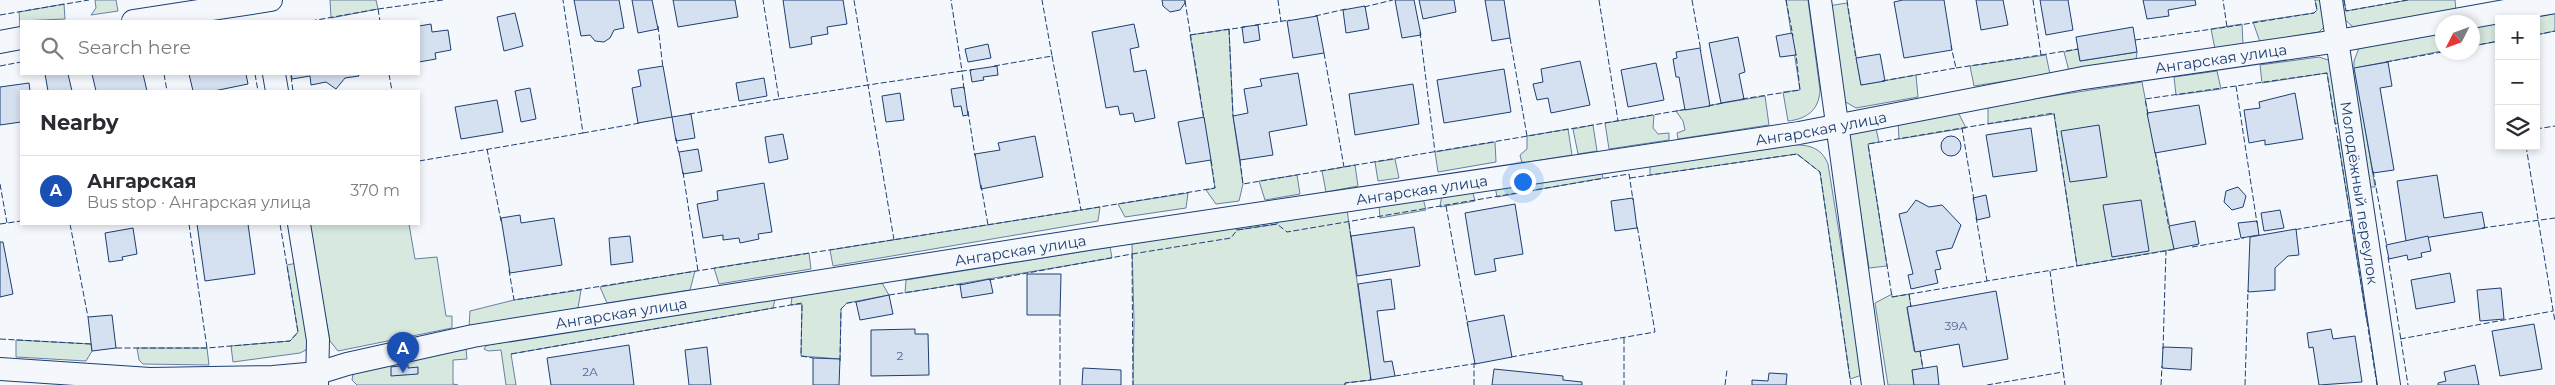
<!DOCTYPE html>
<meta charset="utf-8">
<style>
:root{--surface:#fff;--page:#f2f2f3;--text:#2b2b33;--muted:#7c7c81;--line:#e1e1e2;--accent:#c62828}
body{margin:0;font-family:Montserrat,sans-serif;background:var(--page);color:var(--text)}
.controls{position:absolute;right:15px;top:15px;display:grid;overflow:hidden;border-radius:0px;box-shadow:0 2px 8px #0003}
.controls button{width:45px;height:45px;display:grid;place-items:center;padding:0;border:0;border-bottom:1px solid var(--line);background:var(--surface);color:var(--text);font:25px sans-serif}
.compass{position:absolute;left:2435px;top:15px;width:45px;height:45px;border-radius:50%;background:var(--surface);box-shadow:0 2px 8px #0003;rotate:228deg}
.you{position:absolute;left:1522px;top:181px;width:18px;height:18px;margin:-12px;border:4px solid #fff;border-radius:50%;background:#1a73e8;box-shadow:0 0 0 8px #1a73e833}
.badge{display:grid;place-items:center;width:32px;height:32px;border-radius:50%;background:var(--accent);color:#fff;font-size:16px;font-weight:700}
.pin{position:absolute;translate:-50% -41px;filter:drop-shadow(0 1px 2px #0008)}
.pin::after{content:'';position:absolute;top:26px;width:18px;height:15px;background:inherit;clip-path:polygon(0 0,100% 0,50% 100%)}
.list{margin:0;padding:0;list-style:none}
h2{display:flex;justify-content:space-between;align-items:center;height:65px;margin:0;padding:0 20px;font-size:21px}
h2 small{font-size:16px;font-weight:400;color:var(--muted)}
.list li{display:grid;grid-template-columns:32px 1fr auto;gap:15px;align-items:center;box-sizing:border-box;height:70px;padding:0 20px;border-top:1px solid var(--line)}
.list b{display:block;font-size:19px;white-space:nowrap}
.list p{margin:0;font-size:16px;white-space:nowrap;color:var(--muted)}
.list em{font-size:16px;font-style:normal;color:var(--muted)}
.icon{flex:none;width:28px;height:28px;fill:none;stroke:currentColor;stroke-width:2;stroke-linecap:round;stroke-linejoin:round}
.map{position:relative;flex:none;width:2555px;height:385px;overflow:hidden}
.search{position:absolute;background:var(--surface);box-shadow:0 2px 8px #0003;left:20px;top:20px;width:400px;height:55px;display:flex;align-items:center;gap:12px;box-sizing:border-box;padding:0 18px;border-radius:0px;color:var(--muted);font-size:19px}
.panel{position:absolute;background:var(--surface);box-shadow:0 2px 8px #0003;left:20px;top:90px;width:400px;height:135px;border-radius:0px}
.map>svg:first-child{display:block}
.green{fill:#d7e8df;stroke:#687fa3}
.building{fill:#d5e0f0;stroke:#1d3f73}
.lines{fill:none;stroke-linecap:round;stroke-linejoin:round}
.minor-casing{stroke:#1d3f73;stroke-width:24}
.minor{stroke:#f4f7fb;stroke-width:22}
.fence{stroke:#1d3f73;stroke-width:1;stroke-dasharray:6 2.5;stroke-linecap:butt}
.labels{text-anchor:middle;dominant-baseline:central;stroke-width:4;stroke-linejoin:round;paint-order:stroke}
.number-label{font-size:12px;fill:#4b6792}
.street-label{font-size:15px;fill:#1d3f73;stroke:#f4f7fb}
</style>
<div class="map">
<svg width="2555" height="385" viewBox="0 0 2555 385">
<rect width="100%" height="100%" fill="#f4f7fb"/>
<g class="green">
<path d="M95 0H116L118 11 91 15 96 8Z"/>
<path d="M330 0H376L378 9 331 18Z"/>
<path d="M1786 0H1808L1820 90C1819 110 1807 119 1788 121L1783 92 1800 90Z"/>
<path d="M2315 0H2325L2324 27 2319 32 2260 42 2253 22 2314 13 2317 10Z"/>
<path d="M2337 0H2344L2346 11 2408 0H2455L2456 11 2357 29C2344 22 2341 14 2337 0Z"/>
<path d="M1847 3 1861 85 1916 75 1918 97 1856 108 1844 101 1828 6Z"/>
<path d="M64 4 65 19 21 21 20 26 19 12Z"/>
<path d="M2555 11V31L2536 35V19H2516Z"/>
<path d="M2499 22V41L2473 46V26Z"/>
<path d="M2242 24 2243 45 2215 49 2211 29Z"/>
<path d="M1229 29 1233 116 1243 184 1239 201 1216 204 1206 190 1215 188 1190 35Z"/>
<path d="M2442 31V51L2355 68 2375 187H2367L2350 70 2354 67V61L2359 48Z"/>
<path d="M2078 49 2080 61 2137 52 2136 60 2069 71 2064 52Z"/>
<path d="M2046 55 2050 74 1974 86 1970 66Z"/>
<path d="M2319 57 2331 61 2344 121 2335 124 2327 73 2262 83 2260 65Z"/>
<path d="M2217 71 2221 89 2176 95 2174 77Z"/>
<path d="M2142 82 2174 249 2077 266 2054 114 1988 124V106Z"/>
<path d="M1765 96 1769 125 1678 139 1677 133 1685 130 1683 121 1676 111Z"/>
<path d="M1958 112 1966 128 1899 139 1898 121Z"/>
<path d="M1654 115 1653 128 1658 134 1669 133V140L1609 149 1605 123Z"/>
<path d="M1875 124 1879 142 1868 144 1887 266 1869 268 1849 137 1852 129Z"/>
<path d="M1593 125 1597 151 1578 154 1573 129Z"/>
<path d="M1568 129 1572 155 1522 163 1520 155 1527 149V136Z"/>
<path d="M2347 139 2374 317 2367 322 2338 140Z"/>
<path d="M1495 142 1496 162 1438 172 1435 152Z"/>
<path d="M1796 145C1811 145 1822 149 1828 164L1862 375 1850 379 1820 172 1797 154 1650 175V166Z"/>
<path d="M1395 159 1399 178 1378 181 1375 162Z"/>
<path d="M1355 165 1358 186 1326 192 1322 171Z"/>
<path d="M1601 169 1603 178 1497 197 1495 186Z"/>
<path d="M1297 175 1300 194 1265 200 1259 181Z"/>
<path d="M1472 189 1475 201 1440 207 1442 194Z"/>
<path d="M1188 193 1186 208 1125 217 1118 204Z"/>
<path d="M1423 198 1426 210 1380 218 1379 205Z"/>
<path d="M1100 207 1098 221 833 266 830 250Z"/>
<path d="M1347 210 1371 380 1345 383V385H1133L1134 321 1132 244 1233 227 1237 230 1277 224 1282 219Z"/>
<path d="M308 224H409L415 259 437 257 446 316H452V328L338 351 330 341Z"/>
<path d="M1110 247 1112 258 905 293 906 280Z"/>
<path d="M809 253 811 269 719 284 714 268Z"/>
<path d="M297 263 308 342 306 350 300 353 233 362 231 346 290 341 298 332 287 265Z"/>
<path d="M695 271 690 290 607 303 600 287Z"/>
<path d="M882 283 889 295 847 303 841 309 840 359 801 356 802 304 791 305 792 297Z"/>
<path d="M581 290 578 308 469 327 470 311 514 300Z"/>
<path d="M1892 294V297L1909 294 1911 307 1907 308 1914 351H1920L1923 369 1912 370 1914 385H1888L1875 303Z"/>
<path d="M775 299 773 308 511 354 516 385H506L501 350 488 351 484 349 487 345Z"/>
<path d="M16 340 91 344 92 351 86 361 16 357Z"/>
<path d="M137 348H207L209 365 143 364 139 360Z"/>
<path d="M466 349 467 359 453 360V384L458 385H357L352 380 353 374 359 371Z"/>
</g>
<g class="building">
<path d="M574 0H619L624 28 614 30 610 38 604 42 595 41 590 35 581 36Z"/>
<path d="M632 0H652L658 29 638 33Z"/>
<path d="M673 0H735L738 17 678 27Z"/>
<path d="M783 0H843L847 24 827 27 828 34 811 37 812 44 790 48Z"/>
<path d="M1162 0H1185V3L1180 10 1170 12 1163 6Z"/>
<path d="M1395 0H1414L1421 35 1402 38Z"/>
<path d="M1419 0H1454L1456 12 1423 19Z"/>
<path d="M1485 0H1504L1510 38 1492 41Z"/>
<path d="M1903 0H1944L1952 50 1904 58 1894 2Z"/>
<path d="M1976 0H2003L2008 25 1981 30Z"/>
<path d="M2040 0H2068L2073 30 2046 35Z"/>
<path d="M2143 0H2195L2196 5 2168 10 2169 16 2147 19Z"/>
<path d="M1365 6 1369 29 1346 33 1343 10Z"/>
<path d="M515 13 523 46 504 51 497 17Z"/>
<path d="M1317 16 1324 53 1293 58 1287 21Z"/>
<path d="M431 24 432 32 448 30 451 50 435 53 436 59 419 62V26Z"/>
<path d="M1134 24 1139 47 1130 49 1134 72 1146 70 1155 118 1135 122 1133 113 1120 115 1118 106 1106 108 1092 32Z"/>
<path d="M1258 25 1260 40 1244 43 1242 27Z"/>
<path d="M2133 27 2137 52 2080 61 2076 37Z"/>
<path d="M1792 33 1796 55 1780 57 1776 36Z"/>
<path d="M1738 37 1745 72 1739 74 1744 99 1721 103 1709 43Z"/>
<path d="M988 44 991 58 968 62 965 49Z"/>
<path d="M1700 48 1710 106 1685 110 1679 77H1676L1673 59 1677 58 1676 52Z"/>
<path d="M1880 54 1885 81 1861 85 1856 58Z"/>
<path d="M1580 61 1590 105 1551 113 1548 98 1537 100 1533 84 1543 82 1541 69Z"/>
<path d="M2388 62 2392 86 2380 88 2394 170 2373 173 2354 68Z"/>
<path d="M1656 63 1664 100 1628 107 1621 70Z"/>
<path d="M663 66 672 117 638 123 632 88 641 86 638 70Z"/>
<path d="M997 66 998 75 983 77 984 80 972 82 970 70Z"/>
<path d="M1504 69 1511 112 1444 123 1437 80Z"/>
<path d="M1298 73 1307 125 1269 132 1273 155 1240 160 1233 116 1248 113 1244 89 1262 86 1260 79Z"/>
<path d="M45 74H68L72 91H48Z"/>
<path d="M92 74H143L147 91H96Z"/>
<path d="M189 74H246L248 84 214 91H193Z"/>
<path d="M291 74H358L359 76 345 78 336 89 326 82 311 85 310 76 292 79Z"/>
<path d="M764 78 767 96 739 101 736 83Z"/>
<path d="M29 83 30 91H21V122L0 125V87Z"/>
<path d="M1413 84 1419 124 1355 135 1349 94Z"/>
<path d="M964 87 968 115 963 116 961 106 954 107 951 89Z"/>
<path d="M530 88 536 119 521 122 515 91Z"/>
<path d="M900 93 904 120 886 122 882 96Z"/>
<path d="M2295 93 2303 139 2265 145V140L2249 143 2244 110 2260 108 2259 102Z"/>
<path d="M497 100 503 132 461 139 455 107Z"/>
<path d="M2199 105 2206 144 2155 153 2147 113Z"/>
<path d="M691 114 695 138 676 141 672 117Z"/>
<path d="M1204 117 1211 160 1186 164 1178 122Z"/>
<path d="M2099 125 2107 177 2070 182 2061 131Z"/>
<path d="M2031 128 2037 171 1993 177 1986 135Z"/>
<path d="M783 134 788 159 769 163 765 137Z"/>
<path d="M1035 136 1043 177 981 189 975 154 1000 150 998 143Z"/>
<circle cx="1951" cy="146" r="10"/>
<path d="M698 149 702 171 683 174 679 152Z"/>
<path d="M2437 175 2444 218 2482 212 2485 228 2406 241 2397 181Z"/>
<path d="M764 183 772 232 758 234 759 239 740 243 739 238 723 240V235L703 238 697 204 718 200 717 191Z"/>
<path d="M2238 187 2246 196 2243 207 2232 210 2224 202 2226 191Z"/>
<path d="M1986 195 1990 217 1977 220 1973 198Z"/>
<path d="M1633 198 1637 228 1615 231 1611 201Z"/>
<path d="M1916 200 1929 207 1942 205 1961 225 1952 248 1936 251 1941 269 1935 270 1938 283 1911 289 1908 275 1913 274 1899 214 1907 212Z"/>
<path d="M2141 200 2149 251 2112 257 2103 205Z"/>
<path d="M1515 204 1523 254 1494 259 1496 271 1475 275 1465 213Z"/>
<path d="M2280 210 2284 228 2264 231 2261 213Z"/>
<path d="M520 215 521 223 554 218 562 265 510 273 501 218Z"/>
<path d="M2195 221 2199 244 2174 249 2169 226Z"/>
<path d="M2257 221 2259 235 2241 238 2238 223Z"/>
<path d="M197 224H248L255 274 205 281Z"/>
<path d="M1414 227 1420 266 1357 276 1351 236Z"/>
<path d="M133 228 137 254 122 257 123 260 109 262 105 233Z"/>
<path d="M2296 229 2299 255 2288 256 2275 268V290L2248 292 2250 237Z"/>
<path d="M630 236 633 262 611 265 609 238Z"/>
<path d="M2428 236 2431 251 2421 253 2422 257 2408 260 2407 255 2389 259 2386 245Z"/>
<path d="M0 242H3L13 294 0 297Z"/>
<path d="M2450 273 2455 302 2416 309 2411 280Z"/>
<path d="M1027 274H1061L1060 315H1027Z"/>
<path d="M990 279 993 293 962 298 960 285Z"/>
<path d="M1391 279 1395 309 1377 311 1384 362 1392 361 1395 376 1371 380 1358 284Z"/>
<path d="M2501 288 2504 319 2480 321 2477 290Z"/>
<path d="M1996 291 2008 359 1963 367 1959 344 1915 352 1907 307Z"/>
<path d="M889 295 893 314 860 320 856 302Z"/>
<path d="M112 315 116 348 92 351 88 317Z"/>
<path d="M1504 315 1512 357 1475 364 1467 322Z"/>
<path d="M2534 324 2542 369 2500 376 2492 331Z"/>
<path d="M915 329V334H928L929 375 871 376V330Z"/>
<path d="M2331 329 2333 339 2355 336 2362 382 2319 385 2313 347 2309 348 2307 333Z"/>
<path d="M629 345 634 385H551L547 358Z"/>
<path d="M707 347 711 385H689L685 350Z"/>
<path d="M2163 347 2192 348 2191 370 2162 368Z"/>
<path d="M813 358 840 359 839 385H813Z"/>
<path d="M408 365V368L418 367V374L391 376V367Z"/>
<path d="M2475 365 2479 385H2438V383L2446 381 2444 372Z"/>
<path d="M1937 366 1939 385H1914L1912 370Z"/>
<path d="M1083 368 1121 370V385H1082Z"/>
<path d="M1494 369 1563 376V380L1582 382V385H1492Z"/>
<path d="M1769 373 1787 374 1786 385H1752V380L1768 381Z"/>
</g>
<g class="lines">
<defs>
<g id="minor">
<path d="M1820 0 1873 385"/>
<path id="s1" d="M2331 0 2389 385"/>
<path d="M133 21 271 0"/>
<path d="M0 42 21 38"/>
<path d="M274 74 277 91"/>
<path d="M299 224 318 340 317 385"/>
<path id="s2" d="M0 369 150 379 273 377 318 373 347 364 473 336 1089 239 1799 133 2083 78 2338 41 2555 2"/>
</g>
</defs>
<use href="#minor" class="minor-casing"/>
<use href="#minor" class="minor"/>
<g class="fence">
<path d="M1278 0 1281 22"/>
<path d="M1599 0 1618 121"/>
<path d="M1692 0 1701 51"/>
<path d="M1786 0 1793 36"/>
<path d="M1847 0 1856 59"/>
<path d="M2344 0 2346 11 2408 0"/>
<path d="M1185 1 1204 119"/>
<path d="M1364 7 1393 0"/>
<path d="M378 9 443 0"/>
<path d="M0 15 89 0"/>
<path d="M1315 16 1346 9"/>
<path d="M311 21 378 9 380 21"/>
<path d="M1255 25 1290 20"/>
<path d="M658 26 663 68"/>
<path d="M2227 27 2314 13 2317 10 2315 0"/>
<path d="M1229 29 1233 116"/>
<path d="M1420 32 1435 152"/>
<path d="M1190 35 1245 27"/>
<path d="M2536 35 2555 31"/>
<path d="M1510 38 1527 136"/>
<path d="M2135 40 2227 27 2223 0"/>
<path d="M2472 46 2499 41"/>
<path d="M1324 53 1344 167"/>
<path d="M2041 55 2078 49"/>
<path d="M1052 56 1081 210 1215 188 1211 159"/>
<path d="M2386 62 2442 52"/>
<path d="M0 66 21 62"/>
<path d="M994 66 1052 56 1042 0"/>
<path d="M1956 68 2041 55 2033 0"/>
<path d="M164 74 167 91"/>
<path d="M255 74 258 91"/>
<path d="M389 74 392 91"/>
<path d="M291 76 293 91"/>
<path d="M1882 81 1956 68 1951 46"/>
<path d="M2236 86 2257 223"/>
<path d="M964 89 962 71 972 70"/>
<path d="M779 99 868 85 854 0"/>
<path d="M1742 99 1800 90 1796 54"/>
<path d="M1708 106 1723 103"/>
<path d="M968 111 975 156"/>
<path d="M689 114 779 99 763 0"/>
<path d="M2148 115 2145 99 2327 73 2351 220 2293 230"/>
<path d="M1962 128 2054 113 2077 266"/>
<path d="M2536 129 2555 126"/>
<path d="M583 133 640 123"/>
<path d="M676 138 679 155"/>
<path d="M2526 146 2555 322"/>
<path d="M487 149 501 221"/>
<path d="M2155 152 2169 228"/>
<path d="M1240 160 1243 184 1688 109"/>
<path d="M419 161 583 133 563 0"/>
<path d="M2373 171 2387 247"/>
<path d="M683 172 698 271"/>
<path d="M1630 178 1797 154 1820 172 1851 385"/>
<path d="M0 184 7 223"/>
<path d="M981 185 988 225"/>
<path d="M1974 200 1962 128 1868 144 1892 297 2177 249"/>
<path d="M1446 206 1468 326"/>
<path d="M1976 217 1987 281"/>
<path d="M2351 220 2377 385"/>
<path d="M1349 223 1351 237"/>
<path d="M0 224 21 221"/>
<path d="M70 224 88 317"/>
<path d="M189 224 207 348"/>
<path d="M2482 228 2555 218"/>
<path d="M894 240 868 85 962 71 951 0"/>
<path d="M2192 247 2244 238"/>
<path d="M1132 254 1231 238 1237 230 1277 224 1287 232 1629 174 1633 200"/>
<path d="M2388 257 2408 385"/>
<path d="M509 270 514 300 1081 210"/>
<path d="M2050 271 2065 385"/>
<path d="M989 280 1132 254 1133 385"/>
<path d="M1909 294 1911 307"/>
<path d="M889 295 962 284"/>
<path d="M1624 338V385"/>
<path d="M0 339 91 344"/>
<path d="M2400 339 2553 311"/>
<path d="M116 348H207L290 341 298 332 280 224"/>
<path d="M2163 349 2166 251"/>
<path d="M1920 351 1923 369"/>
<path d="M511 354 802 303 801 356 813 358"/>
<path d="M1511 357 1655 332 1637 225"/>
<path d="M840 361 841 309 847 303 856 302"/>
<path d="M1395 376 1479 363"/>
<path d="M1060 385V315"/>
<path d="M1345 385V383L1371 380 1370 376"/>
<path d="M1474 385V363"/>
<path d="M1725 385 1727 370"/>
<path d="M1987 385 2063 372"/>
<path d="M2161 385 2162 366"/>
<path d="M2245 385 2248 290"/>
</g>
</g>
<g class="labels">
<g class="number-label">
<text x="1956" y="325">39А</text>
<text x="900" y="355">2</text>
<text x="590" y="371">2А</text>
</g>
<g class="street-label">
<text stroke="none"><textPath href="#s2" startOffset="2248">Ангарская улица</textPath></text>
<text stroke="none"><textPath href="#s2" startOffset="1842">Ангарская улица</textPath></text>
<text stroke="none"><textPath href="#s2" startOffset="1438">Ангарская улица</textPath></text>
<text stroke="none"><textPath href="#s1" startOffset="195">Молодёжный переулок</textPath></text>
<text stroke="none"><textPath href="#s2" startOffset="1032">Ангарская улица</textPath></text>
<text stroke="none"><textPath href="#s2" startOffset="628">Ангарская улица</textPath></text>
</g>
</g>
</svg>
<div class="controls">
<button>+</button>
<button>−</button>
<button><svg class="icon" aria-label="layers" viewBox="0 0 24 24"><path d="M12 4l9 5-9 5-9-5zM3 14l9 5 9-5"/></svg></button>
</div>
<svg class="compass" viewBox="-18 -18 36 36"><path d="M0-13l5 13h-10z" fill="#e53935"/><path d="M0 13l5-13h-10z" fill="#7c7c81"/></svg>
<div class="you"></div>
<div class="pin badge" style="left:403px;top:373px;background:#1a4fb4">A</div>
<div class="search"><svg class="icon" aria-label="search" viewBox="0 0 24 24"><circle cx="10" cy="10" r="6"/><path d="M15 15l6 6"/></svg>Search here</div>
<section class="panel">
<h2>Nearby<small></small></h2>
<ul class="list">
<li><span class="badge" style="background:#1a4fb4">A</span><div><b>Ангарская</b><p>Bus stop · Ангарская улица</p></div><em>370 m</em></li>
</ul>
</section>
</div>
